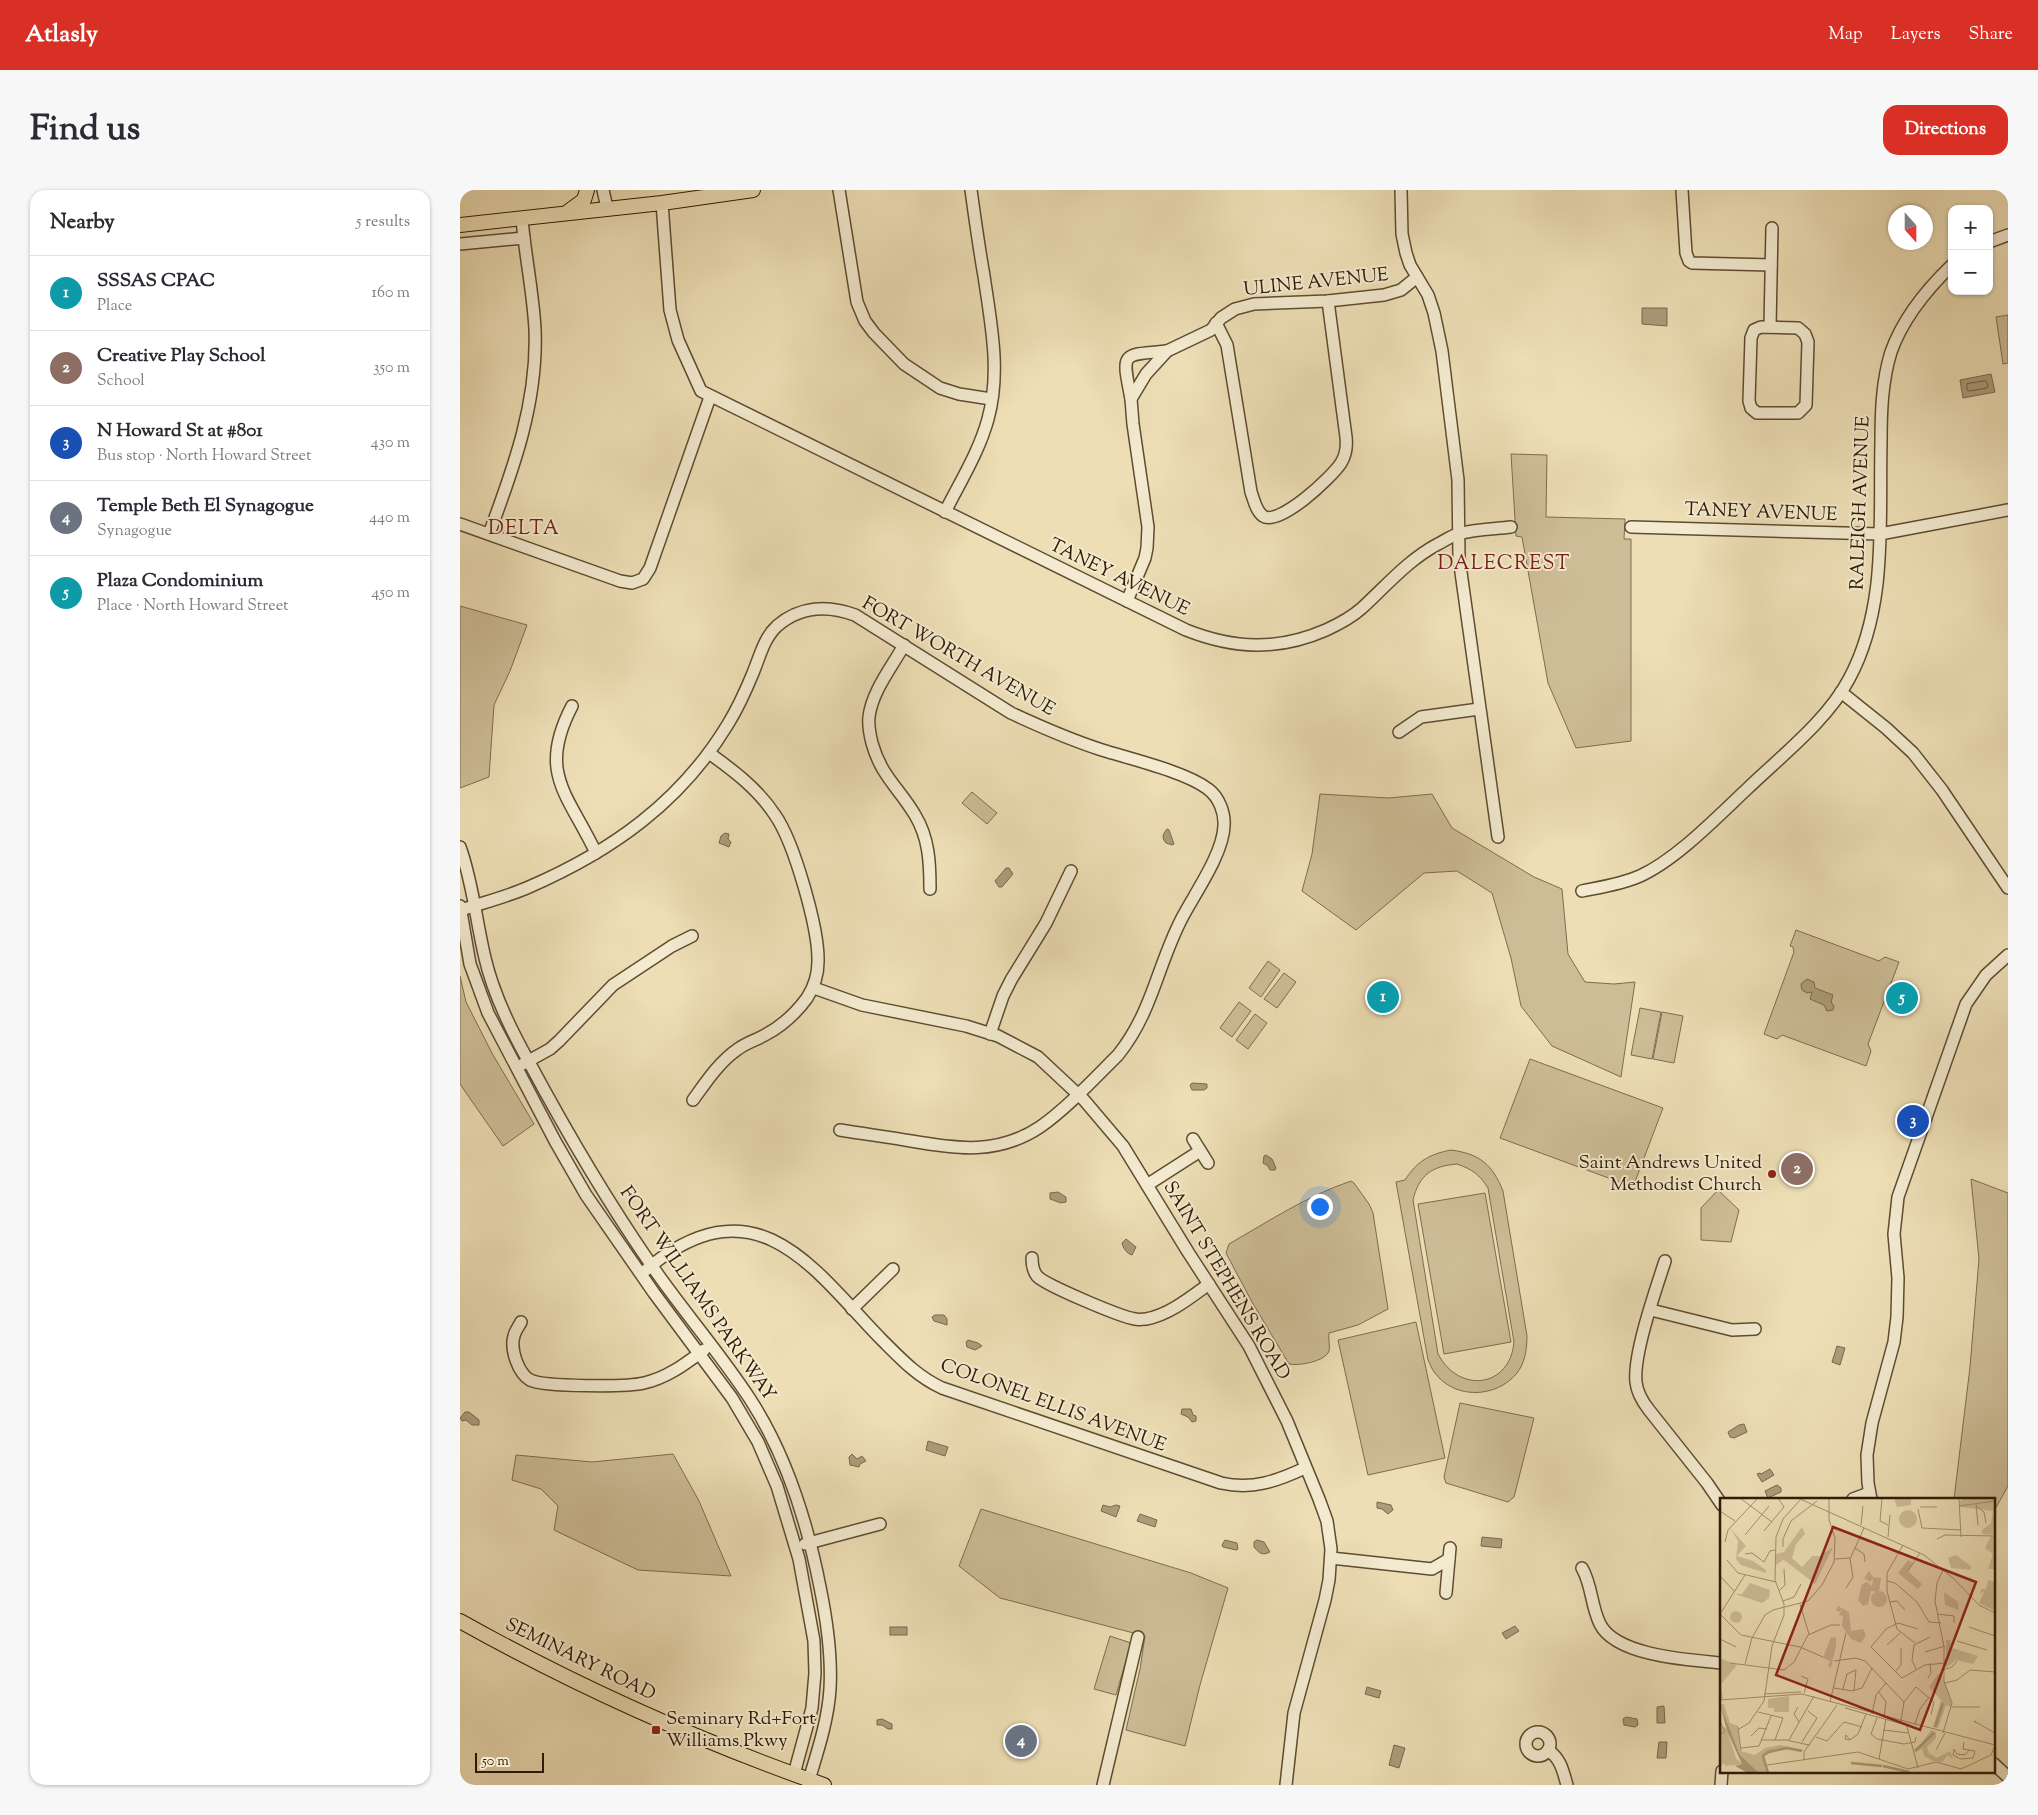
<!DOCTYPE html>
<meta charset="utf-8">
<style>
:root{--surface:#fff;--page:#f7f7f7;--text:#2b2b33;--muted:#7c7c81;--line:#e1e1e2;--accent:#d93025}
body{margin:0;font-family:"Sorts Mill Goudy",serif;background:var(--page);color:var(--text)}
.controls{position:absolute;right:15px;top:15px;display:grid;overflow:hidden;border-radius:10px;box-shadow:0 1px 4px #0004}
.controls button{width:45px;height:45px;display:grid;place-items:center;padding:0;border:0;border-bottom:1px solid var(--line);background:var(--surface);color:var(--text);font:25px sans-serif}
.compass{position:absolute;left:1428px;top:15px;width:45px;height:45px;border-radius:50%;background:var(--surface);box-shadow:0 1px 4px #0004;rotate:159deg}
.scale{position:absolute;left:15px;bottom:12px;width:69px;box-sizing:border-box;padding-left:5px;border:2px solid #2f1b07;border-top:0;font-size:14px;line-height:18px;white-space:nowrap;color:#2f1b07;-webkit-text-stroke:4px #f3eacf;paint-order:stroke}
.you{position:absolute;left:859px;top:1016px;width:18px;height:18px;margin:-12px;border:4px solid #fff;border-radius:50%;background:#1a73e8;box-shadow:0 0 0 8px #1a73e833}
.badge{display:grid;place-items:center;width:32px;height:32px;border-radius:50%;background:var(--accent);color:#fff;font-size:16px;font-weight:700}
.pin{position:absolute;translate:-50% -50%;border:2px solid #fff;box-shadow:0 1px 5px #0006}
.list{margin:0;padding:0;list-style:none}
h2{display:flex;justify-content:space-between;align-items:center;height:65px;margin:0;padding:0 20px;font-size:21px}
h2 small{font-size:16px;font-weight:400;color:var(--muted)}
.list li{display:grid;grid-template-columns:32px 1fr auto;gap:15px;align-items:center;box-sizing:border-box;height:75px;padding:0 20px;border-top:1px solid var(--line)}
.list b{display:block;font-size:19px;white-space:nowrap}
.list p{margin:0;font-size:16px;white-space:nowrap;color:var(--muted)}
.list em{font-size:16px;font-style:normal;color:var(--muted)}
.map{position:relative;flex:none;width:1548px;height:1595px;overflow:hidden;border-radius:15px}
header{display:flex;align-items:center;gap:30px;box-sizing:border-box;height:70px;padding:0 25px;background:var(--accent);color:#fff}
header strong{font-size:24px}
nav{display:flex;gap:28px;margin-inline-start:auto;font-size:18px}
.intro{display:flex;align-items:center;justify-content:space-between;box-sizing:border-box;height:120px;padding:0 30px}
h1{margin:0;font-size:35px}
.button{padding:12px 22px;border-radius:15px;background:var(--accent);color:#fff;font-size:18px;font-weight:700}
main{display:flex;gap:30px;padding:0 30px}
aside{flex:1;background:var(--surface);border-radius:15px;box-shadow:0 1px 4px #0004}
.map>svg:first-child{display:block}
.green{fill:#cdbd97;stroke:#7e6c4f;fill-rule:evenodd}
.water{fill:#ac9c7a;stroke:#7a684c}
.lines{fill:none;stroke-linecap:round;stroke-linejoin:round}
.shore{stroke:#6e5c40;stroke-width:1}
.minor-casing{stroke:#5e4c32;stroke-width:14}
.major-casing{stroke:#2f1b07;stroke-width:16}
.minor{stroke:#f3eacf;stroke-width:11}
.major{stroke:#eddeb5;stroke-width:14}
.poi-dot{fill:#8f2418;stroke:#f3eacf;stroke-width:2}
.labels{text-anchor:middle;dominant-baseline:central;stroke-width:4;stroke-linejoin:round;paint-order:stroke}
.street-label{font-size:19px;fill:#2f1b07;stroke:#f3eacf}
.poi-label{font-size:19px;fill:#2f1b07;stroke:#f3eacf;text-anchor:end}
.neighbourhood-label{font-size:20px;letter-spacing:1px;fill:#7a1f14;stroke:#f3eacf}
.inset-river{fill:none;stroke:#ac9c7a;stroke-width:2.5}
.inset-road{fill:none;stroke:#a1906f;stroke-width:1}
.view{fill:#8f2418;fill-opacity:0.15;stroke:#8f2418;stroke-width:2.5}
.inset-edge{fill:none;stroke:#2f1b07;stroke-width:2.5}
</style>
<header>
<strong>Atlasly</strong>
<nav><a>Map</a><a>Layers</a><a>Share</a></nav>
</header>
<div class="intro"><h1>Find us</h1><a class="button">Directions</a></div>
<main>
<aside>
<h2>Nearby<small>5 results</small></h2>
<ul class="list">
<li><span class="badge" style="background:#0f9aa8">1</span><div><b>SSSAS CPAC</b><p>Place</p></div><em>160 m</em></li>
<li><span class="badge" style="background:#8d6e63">2</span><div><b>Creative Play School</b><p>School</p></div><em>350 m</em></li>
<li><span class="badge" style="background:#1a4fb4">3</span><div><b>N Howard St at #801</b><p>Bus stop · North Howard Street</p></div><em>430 m</em></li>
<li><span class="badge" style="background:#6b7280">4</span><div><b>Temple Beth El Synagogue</b><p>Synagogue</p></div><em>440 m</em></li>
<li><span class="badge" style="background:#0f9aa8">5</span><div><b>Plaza Condominium</b><p>Place · North Howard Street</p></div><em>450 m</em></li>
</ul>
</aside>
<div class="map">
<svg width="1548" height="1595" viewBox="0 0 1548 1595">
<rect width="100%" height="100%" fill="#eddeb5"/>
<filter id="stains"><feTurbulence type="fractalNoise" baseFrequency=".004" numOctaves="4"/><feColorMatrix values="0 0 0 0 .2 0 0 0 0 .09 0 0 0 0 .02 0 0 0 .5 -.17"/></filter>
<radialGradient id="worn" r=".72"><stop offset=".6" stop-color="#630" stop-opacity="0"/><stop offset="1" stop-color="#630" stop-opacity=".3"/></radialGradient>
<g class="green">
<path d="M1548 125V173L1543 174 1536 127Z"/>
<path d="M1051 264 1087 265 1086 327 1165 329 1164 349H1171V551L1116 558 1088 493 1062 347 1056 346Z"/>
<path d="M0 416 67 435 50 481 34 515 29 587 0 598Z"/>
<path d="M512 602 537 623 527 634 502 613Z"/>
<path d="M860 604 928 608 972 604 992 638 1074 687 1102 699 1108 764 1125 792 1154 794 1175 792 1161 887 1092 856 1061 816 1051 768 1032 703 997 681 964 683 896 740 842 701 852 664Z"/>
<path d="M1336 740 1419 771 1425 767 1439 772 1408 854 1411 861 1406 876 1322 845 1317 849 1304 844 1334 762 1333 757 1330 756Z"/>
<path d="M808 771 820 780 801 807 789 798Z"/>
<path d="M824 783 836 792 817 818 804 809Z"/>
<path d="M0 786 6 812 33 865 74 934 43 956 0 894Z"/>
<path d="M779 812 791 821 772 847 760 838Z"/>
<path d="M1180 818 1201 822 1192 869 1171 865Z"/>
<path d="M1202 822 1223 826 1214 873 1193 869Z"/>
<path d="M795 824 807 833 788 859 776 850Z"/>
<path d="M1070 869 1203 918 1173 997 1040 948Z"/>
<path d="M991 960C1020 964 1032 974 1043 1001L1067 1146C1067 1159 1065 1173 1057 1183 1037 1208 995 1210 975 1183 972 1180 970 1174 968 1170L936 992 945 990C957 971 970 964 991 960ZM997 974C1012 979 1020 985 1028 998L1054 1152C1050 1198 999 1204 978 1164L953 1010C959 985 972 976 997 974Z"/>
<path d="M1511 989 1548 1003V1296L1534 1321V1309H1494L1510 1177 1519 1069Z"/>
<path d="M891 991 894 993 909 1014 913 1023 928 1119 898 1135 869 1143C868 1149 871 1159 868 1163 862 1172 838 1176 829 1174L792 1112 766 1063 769 1054C809 1031 847 1006 891 991Z"/>
<path d="M1258 1000 1279 1020 1271 1052 1241 1050V1018Z"/>
<path d="M1025 1003 1051 1152 984 1164 958 1014Z"/>
<path d="M956 1132 985 1268 908 1285 878 1150Z"/>
<path d="M1000 1213 1074 1228 1054 1307 1048 1312 986 1293 984 1287Z"/>
<path d="M213 1264 239 1311 271 1386 178 1380 94 1340 98 1316 81 1299 52 1290 56 1265 132 1272Z"/>
<path d="M521 1319 731 1383 768 1398 740 1495 725 1556 666 1540 680 1479 685 1446 540 1408 499 1376Z"/>
<path d="M650 1446 671 1453 656 1505 634 1499Z"/>
</g>
<g class="water">
<path d="M1182 118H1207V136L1182 134Z"/>
<path d="M1531 184 1535 202 1503 208 1500 190Z"/>
<path d="M707 639 709 640 714 654 712 655 706 653C701 647 703 644 707 639Z"/>
<path d="M265 643 269 644 268 649 271 652 269 657 259 653 261 646Z"/>
<path d="M546 678H549L553 684 542 697H539L535 691Z"/>
<path d="M1347 789 1354 792 1355 798 1373 805 1371 812 1374 816 1373 820 1367 821 1364 815 1350 809 1352 802 1347 803 1342 800 1341 794Z"/>
<path d="M732 893 747 894V898L744 900H732L730 895Z"/>
<path d="M806 965 812 969 816 978 815 980H810L808 976 803 973 804 966Z"/>
<path d="M598 1002 606 1007V1012L601 1013 590 1009V1003Z"/>
<path d="M666 1049 676 1057 672 1065C667 1064 663 1058 662 1053Z"/>
<path d="M475 1125H484L487 1129V1135L474 1131 472 1127Z"/>
<path d="M508 1150 518 1153 522 1156 515 1160 507 1157 506 1152Z"/>
<path d="M1377 1156 1385 1158 1380 1175 1372 1172Z"/>
<path d="M722 1219H731L733 1225 736 1226V1231L732 1232 728 1227 721 1224Z"/>
<path d="M5 1222H9L19 1230V1235H12L6 1230 2 1231 0 1228Z"/>
<path d="M1284 1234 1287 1242 1274 1248 1270 1247 1268 1242 1279 1235Z"/>
<path d="M468 1251 488 1257 485 1266 466 1260Z"/>
<path d="M392 1264 397 1269 402 1266 406 1271 400 1274 399 1277 390 1275 389 1267Z"/>
<path d="M1310 1279 1314 1285 1302 1292 1297 1284 1300 1283 1301 1284Z"/>
<path d="M1317 1295 1321 1298V1302L1308 1308 1305 1301Z"/>
<path d="M917 1312 931 1315 933 1320 928 1324 922 1319 917 1318Z"/>
<path d="M643 1315 650 1317 656 1315 660 1316 656 1327 641 1321Z"/>
<path d="M680 1324 697 1330 695 1337 677 1331Z"/>
<path d="M1022 1347 1042 1349 1041 1358 1021 1356Z"/>
<path d="M765 1350 777 1353 778 1359 776 1360 763 1357 762 1355Z"/>
<path d="M797 1350 804 1352 810 1362C802 1366 799 1363 794 1357V1352Z"/>
<path d="M1055 1436 1059 1441 1046 1449 1042 1443Z"/>
<rect x="430" y="1437" width="17" height="8"/>
<path d="M907 1497 921 1501 919 1508 905 1504Z"/>
<path d="M1204 1516 1205 1533H1197V1517Z"/>
<path d="M1166 1527 1177 1529 1178 1535 1175 1537 1164 1535 1163 1529Z"/>
<path d="M422 1529 432 1534V1539H428L422 1535H417V1530Z"/>
<path d="M1199 1552H1207L1206 1568H1197Z"/>
<path d="M934 1555 945 1558 939 1578 929 1575Z"/>
</g>
<g class="lines">
<path class="shore" d="M1526 191 1528 195 1527 198 1509 201 1507 200V194Z"/>
<defs>
<g id="minor">
<path d="M143 0 147 18"/>
<path d="M379 0 397 112 405 131 414 143 444 174 480 198 499 204 531 209"/>
<path d="M941 0 942 44 946 63 950 75 968 105 974 123 982 161 998 290 999 368 1038 647"/>
<path d="M1222 0 1226 63 1229 71 1232 73 1311 75"/>
<path d="M202 13 210 120 218 150 241 201 726 440C774 459 818 461 866 440 879 434 892 427 902 418 927 395 948 370 978 354 984 351 991 346 998 344 1015 339 1034 339 1051 337"/>
<path d="M1529 52 1548 45"/>
<path d="M0 54 64 48"/>
<path d="M756 133 767 155 791 302C794 310 796 321 803 326 819 337 872 287 881 273 886 265 887 256 886 247L868 111"/>
<path d="M1301 137 1338 138 1345 144 1348 152 1346 215 1338 223H1297L1291 218 1289 211 1291 148 1294 140Z"/>
<path d="M1310 137 1312 38"/>
<path d="M671 209C662 162 660 165 707 161"/>
<path d="M485 322C500 292 519 262 528 229 541 182 531 134 524 86 519 58 515 29 511 0"/>
<path d="M0 334 160 391 172 393 183 389 190 378 250 207"/>
<path d="M1171 337 1420 344 1548 320"/>
<path d="M29 344C54 277 78 211 75 139 73 102 65 65 62 29"/>
<path d="M667 411 685 368 687 358 688 337 673 234 671 209 686 184 707 161 751 140 761 128 775 119 794 114 868 111 924 105 941 100 957 87"/>
<path d="M444 455C432 477 412 501 409 527 408 536 410 545 412 553 421 586 439 598 455 625 469 648 470 673 470 699"/>
<path d="M1381 502 1426 538 1453 563 1482 600 1548 698"/>
<path d="M112 516C77 583 108 604 136 663"/>
<path d="M939 542 961 527 1019 519"/>
<path d="M0 657C13 693 16 731 25 768 33 803 51 840 69 872 106 941 147 1011 192 1076 223 1121 260 1163 290 1209 327 1266 347 1331 360 1397 367 1431 372 1464 370 1499 368 1530 358 1560 349 1590"/>
<path d="M1122 701C1142 697 1162 694 1180 686 1217 669 1257 627 1287 599 1320 567 1367 531 1389 489 1428 417 1419 331 1421 252 1421 222 1422 191 1431 162 1443 128 1466 100 1492 75"/>
<path d="M0 716 10 774 28 823 95 951 126 1005 194 1103 272 1208 298 1252 317 1296 339 1369 354 1451 355 1483 352 1518 334 1584"/>
<path d="M1 720C22 713 49 706 69 697 152 661 221 612 268 534 278 518 286 500 293 483 300 466 304 448 317 436 340 416 368 415 395 425L551 523C581 537 611 550 642 560 671 569 726 582 748 599 759 607 765 623 764 636 763 664 735 703 722 728 697 776 693 821 658 865 635 888 606 919 580 937 538 965 497 959 451 951 428 947 404 944 380 940"/>
<path d="M354 798 402 815 506 836 538 846 578 867 624 910 663 956 728 1062 789 1156 827 1231 859 1309 867 1331 871 1359 869 1390 865 1410 834 1523 826 1595"/>
<path d="M530 844 543 806 551 790 586 733 611 681"/>
<path d="M63 874 90 859 99 851 153 795 212 756 232 746"/>
<path d="M233 910C246 892 259 872 278 859 286 853 296 850 305 845 322 836 336 823 347 808 354 797 358 785 358 772 359 739 334 652 315 625 298 599 274 581 249 563"/>
<path d="M733 949 748 973"/>
<path d="M687 995 740 961"/>
<path d="M572 1068C572 1074 573 1081 577 1086 585 1095 661 1127 675 1129 678 1130 682 1129 686 1129 709 1125 731 1107 749 1094"/>
<path d="M1205 1071C1196 1099 1173 1164 1176 1192 1177 1203 1182 1211 1189 1220L1247 1293 1262 1315"/>
<path d="M186 1080C192 1075 198 1070 204 1066 304 997 359 1086 423 1151 442 1170 458 1187 482 1198L761 1293C793 1300 817 1291 845 1278"/>
<path d="M392 1119 433 1079"/>
<path d="M1191 1120 1272 1140 1295 1139"/>
<path d="M61 1132C59 1136 55 1141 54 1146 50 1159 58 1183 70 1190 84 1197 168 1197 184 1193 207 1188 225 1174 244 1160"/>
<path d="M1393 1309 1409 1303"/>
<path d="M1411 1309 1408 1293 1407 1265 1412 1233 1434 1152 1437 1127 1438 1088 1434 1044 1438 1007 1506 814 1526 785 1548 765"/>
<path d="M345 1354 420 1334"/>
<path d="M871 1368 972 1379 989 1369"/>
<path d="M1122 1378C1132 1395 1131 1416 1140 1434 1156 1466 1229 1470 1262 1473"/>
<path d="M986 1403 990 1358"/>
<circle cx="1078" cy="1554" r="12"/>
<path d="M1088 1560C1101 1569 1103 1581 1107 1595"/>
<path d="M1534 1574 1548 1587"/>
<path d="M643 1595 678 1447"/>
<path d="M1261 1595 1262 1581"/>
</g>
<g id="major">
<path d="M109 21 124 10 127 0"/>
<path d="M0 35 202 13 293 0"/>
<path d="M0 1431C116 1496 239 1551 364 1595"/>
</g>
</defs>
<use href="#minor" class="minor-casing"/>
<use href="#major" class="major-casing"/>
<use href="#minor" class="minor"/>
<use href="#major" class="major"/>
</g>
<g class="poi-dot">
<circle cx="1312" cy="984" r="5"/>
<rect x="191" y="1535" width="10" height="10" rx="2.5"/>
</g>
<g class="labels">
<g class="street-label">
<text transform="translate(856 93) rotate(-6)">ULINE AVENUE</text>
<text transform="translate(1401 313) rotate(-88)">RALEIGH AVENUE</text>
<text transform="translate(1301 323) rotate(2)">TANEY AVENUE</text>
<text transform="translate(659 388) rotate(26)">TANEY AVENUE</text>
<text transform="translate(498 467) rotate(30)">FORT WORTH AVENUE</text>
<text transform="translate(766 1091) rotate(59)">SAINT STEPHENS ROAD</text>
<text transform="translate(237 1104) rotate(55)">FORT WILLIAMS PARKWAY</text>
<text transform="translate(593 1216) rotate(20)">COLONEL ELLIS AVENUE</text>
<text transform="translate(120 1470) rotate(26)">SEMINARY ROAD</text>
</g>
<g class="poi-label">
<text x="1302" y="973">Saint Andrews United<tspan x="1302" dy="22">Methodist Church</tspan></text>
<text x="206" y="1529" text-anchor="start">Seminary Rd+Fort<tspan x="206" dy="22">Williams Pkwy</tspan></text>
</g>
<g class="neighbourhood-label">
<text x="64" y="339">DELTA</text>
<text x="1044" y="374">DALECREST</text>
</g>
</g>
<g transform="translate(1260 1308)">
<rect width="275" height="275" fill="#eddeb5"/>
<path d="M174 0H191V7L177 9ZM244 0H275V37L262 36V32L271 25 273 13 240 9V3ZM179 21a9 9 0 1 1 18 0a9 9 0 1 1-18 0ZM82 29 85 36 76 46 72 60 82 69 92 58H100L113 49 95 86 67 64 63 62 56 67V56L64 54ZM10 30 26 48 17 58 33 63 46 72V75L21 67 16 61 18 43ZM271 38H275V71H268L273 56 265 50ZM236 57 251 68V72L231 70 228 60ZM188 62 193 65 188 73 202 86 198 91 178 75ZM149 73 153 79 161 80 159 94 151 93 148 106 143 108 138 102 142 86 147 84 152 88 153 80 150 84 144 80ZM268 82 275 84V113L259 105 264 94 260 95 262 91H266ZM30 85 50 92 49 100 42 105 15 96H22ZM151 101a8 8 0 1 1 16 0a8 8 0 1 1-16 0ZM224 94 238 104 239 112 225 107ZM118 108 129 114 131 133 143 131 146 137 141 145 131 141 122 128 123 118 119 117 122 111 119 114 116 112ZM10 119a6 6 0 1 1 12 0a6 6 0 1 1-12 0ZM111 139 116 140V147L111 170 108 168 110 163 103 160ZM226 142H230L232 150 258 158 253 166 236 162 226 170ZM0 160 17 167 1 186 3 201H0ZM218 176H222L231 202V209L226 207 218 230 213 229 221 202 209 189ZM69 198V214H54V210H48V201ZM0 206H4L10 225 18 228 20 253 35 257 45 250 60 247 84 252 61 251 46 257 44 259 49 275H39L20 257ZM0 228 6 230 16 260 22 266 5 268 4 265 0 270ZM211 232 216 234V240L207 249 209 255 217 260 230 253 233 261 228 257 222 264 213 263 204 258 202 251 195 254Z" fill="#cdbd97"/>
<path d="M0 206 20 257 39 275H28L15 268 0 272 22 266 7 233Z" fill="#ac9c7a"/>
<path class="inset-river" d="M215 229 223 205M195 253 214 235M131 265 162 268M163 268 189 274M48 275 43 258 48 254 67 250 82 253"/>
<path class="inset-road" d="M20 0 52 24M78 0 204 57 233 80 259 107 275 115M162 0 160 23 168 27M239 0 241 39M256 6 258 27M239 8 275 3M256 8 264 14 266 25M200 9H217M198 11 202 30 241 32M0 13 15 23M141 27 143 8M44 33 64 9 58 0M25 37 49 8M168 39 170 17M217 41 225 37 275 38M5 44 8 32 38 0M183 47 167 75V93L177 131 195 145M63 49V41L71 23 97 3M135 50 144 56 145 64M25 56 32 55 44 64 50 53 55 52M115 61 130 60M7 62 18 75 56 84M223 72 217 85 215 103 224 149V183L232 205 223 235M188 73 200 55M0 78 15 94M167 83 175 85 197 104 209 124 221 125M126 90 133 79 130 61 144 30M59 93 65 87 64 71M63 103 74 99 81 86M169 104 177 103 185 112M80 106 89 136M0 116 21 137 80 149 103 159M0 116 25 77M217 116 234 118V125M249 129 275 138M198 131 178 125 166 131 151 149 182 180 205 167 225 165M0 141 16 149M237 143 267 152M167 147 180 135M205 154 225 148M114 163 136 160 145 163 184 204M10 165 64 172 74 164 88 137 111 127H120M25 166 32 140 45 117 53 112 88 103 102 87 114 64 115 40 109 22V0M196 171 192 162 194 147 210 139M223 172 232 169 237 163M175 174 181 167V150M81 178 88 181 84 195M208 180 211 175 210 165M225 185 237 182 250 172 275 174M114 190 132 193 142 190 152 170M123 191 127 176 136 172 134 192M158 193 166 204 164 219M44 196 81 194M0 202 82 196 275 247M110 204 126 135M78 209 74 216 79 224M232 209H260M125 210 186 227M38 214 63 220 55 242M152 216 156 197 166 185M157 220 151 236 157 241 184 246 195 244 196 239M0 223 5 234 0 236M181 223 184 204 196 189 214 204 211 217M186 225 198 270M257 225 254 223 275 235M195 226 200 211 209 199M18 229 21 253M19 231 29 225 44 203 52 148 64 117V106L55 82 56 39 63 21 80 2M163 232 189 235M31 238 39 230 47 231M96 239 107 243 124 224 142 229M42 242H66L89 247M69 242 94 198M129 242 125 241 126 237 130 242 138 236 146 216M82 244 97 220 88 213M244 244 243 251 255 253 253 260 241 261 233 257 234 251 237 256 245 257 249 252M21 250 39 248 51 218M216 252 225 235M159 261 166 221M84 262V254L117 207M47 267 138 254 188 271 216 264 241 271 271 257 274 250"/>
<path class="view" d="M113 29 256 84 200 232 56 177Z"/>
<rect width="275" height="275" class="inset-edge"/>
</g>
<rect width="100%" height="100%" filter="url(#stains)"/>
<rect width="100%" height="100%" fill="url(#worn)"/>
</svg>
<div class="controls">
<button>+</button>
<button>−</button>
</div>
<svg class="compass" viewBox="-18 -18 36 36"><path d="M0-13l5 13h-10z" fill="#e53935"/><path d="M0 13l5-13h-10z" fill="#7c7c81"/></svg>
<div class="scale">50 m</div>
<div class="you"></div>
<div class="pin badge" style="left:923px;top:807px;background:#0f9aa8">1</div>
<div class="pin badge" style="left:1337px;top:979px;background:#8d6e63">2</div>
<div class="pin badge" style="left:1453px;top:931px;background:#1a4fb4">3</div>
<div class="pin badge" style="left:561px;top:1551px;background:#6b7280">4</div>
<div class="pin badge" style="left:1442px;top:808px;background:#0f9aa8">5</div>
</div>
</main>
